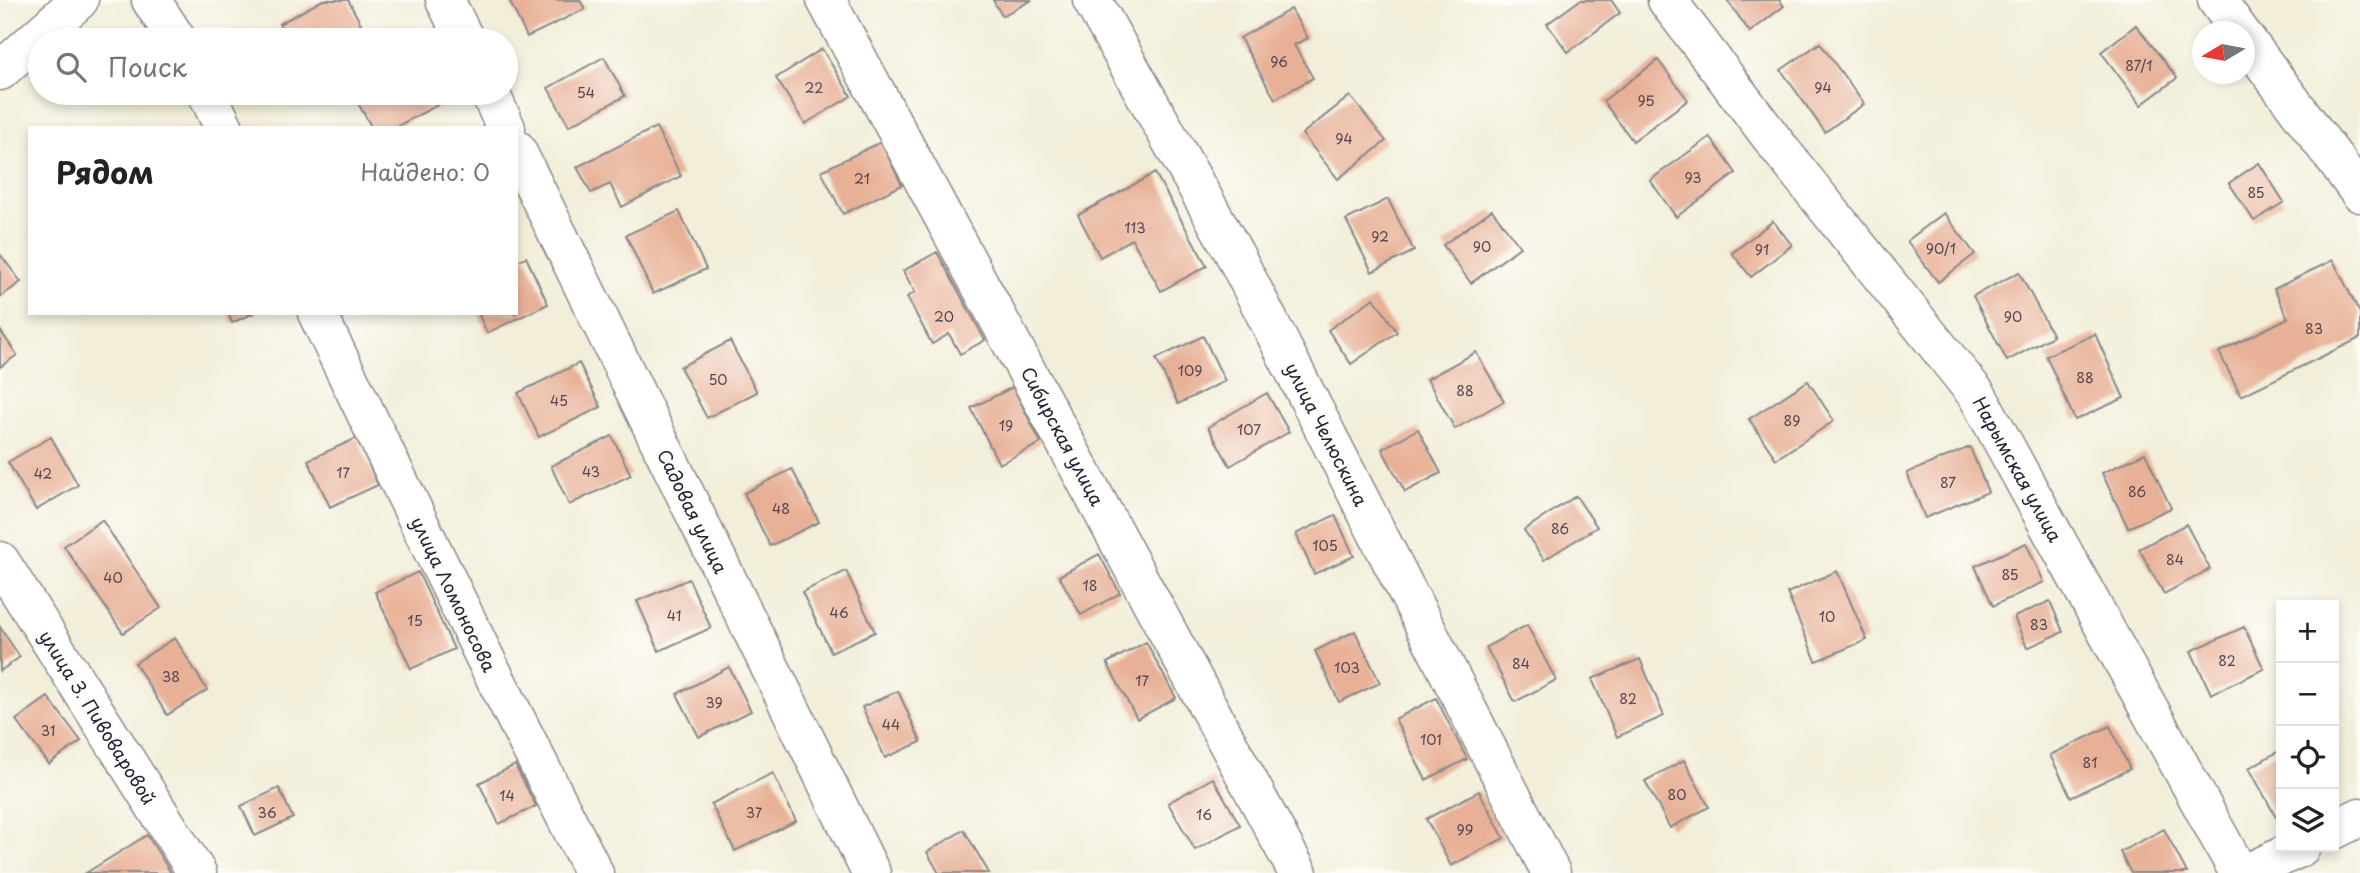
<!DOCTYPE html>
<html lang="ru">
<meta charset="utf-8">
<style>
:root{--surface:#fff;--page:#f2f2f2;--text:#222;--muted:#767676;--line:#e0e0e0}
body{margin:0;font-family:"Playpen Sans",sans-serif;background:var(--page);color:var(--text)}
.controls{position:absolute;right:21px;bottom:21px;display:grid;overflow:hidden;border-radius:0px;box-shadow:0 4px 10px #0003}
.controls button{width:63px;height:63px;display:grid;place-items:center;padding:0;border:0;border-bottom:2px solid var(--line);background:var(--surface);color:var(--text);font:35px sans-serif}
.compass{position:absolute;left:2192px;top:21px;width:63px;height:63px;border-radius:50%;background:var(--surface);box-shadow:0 4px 10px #0003;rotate:260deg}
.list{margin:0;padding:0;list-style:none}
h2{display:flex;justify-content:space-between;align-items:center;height:91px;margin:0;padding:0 28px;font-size:30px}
h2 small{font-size:23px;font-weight:400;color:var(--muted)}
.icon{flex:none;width:38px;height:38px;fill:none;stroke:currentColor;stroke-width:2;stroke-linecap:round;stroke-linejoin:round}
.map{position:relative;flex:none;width:2360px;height:873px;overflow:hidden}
.search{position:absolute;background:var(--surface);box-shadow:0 4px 10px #0003;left:28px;top:28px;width:490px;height:77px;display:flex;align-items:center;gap:18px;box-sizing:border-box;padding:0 24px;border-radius:38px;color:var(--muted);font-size:26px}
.panel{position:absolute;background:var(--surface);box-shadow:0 4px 10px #0003;left:28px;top:126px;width:490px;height:189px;border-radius:0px}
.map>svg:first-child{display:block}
.building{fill:#e8b197}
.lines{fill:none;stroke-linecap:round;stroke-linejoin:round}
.minor-casing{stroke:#8a888a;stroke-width:41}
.major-casing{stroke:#8a888a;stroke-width:41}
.minor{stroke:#fff;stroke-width:38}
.major{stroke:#fff;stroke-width:38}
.labels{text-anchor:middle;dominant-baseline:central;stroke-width:5;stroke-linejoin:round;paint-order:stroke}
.number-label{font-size:14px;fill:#544652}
.street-label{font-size:18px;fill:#22223b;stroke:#fdfcf7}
</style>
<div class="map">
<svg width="2360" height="873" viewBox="0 0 2360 873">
<rect width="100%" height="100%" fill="#fdfcf7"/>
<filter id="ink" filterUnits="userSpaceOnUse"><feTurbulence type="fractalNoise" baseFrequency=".0143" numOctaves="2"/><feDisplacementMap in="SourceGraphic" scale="14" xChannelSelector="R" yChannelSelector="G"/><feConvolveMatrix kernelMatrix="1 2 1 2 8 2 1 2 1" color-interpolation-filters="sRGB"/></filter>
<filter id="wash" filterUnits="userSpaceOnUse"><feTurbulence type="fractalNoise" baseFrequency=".00686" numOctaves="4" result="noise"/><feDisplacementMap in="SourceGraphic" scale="28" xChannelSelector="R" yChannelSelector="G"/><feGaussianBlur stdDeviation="1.57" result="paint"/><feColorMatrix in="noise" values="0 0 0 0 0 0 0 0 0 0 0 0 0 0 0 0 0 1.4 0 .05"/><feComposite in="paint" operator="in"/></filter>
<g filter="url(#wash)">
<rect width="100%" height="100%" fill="#f2eed9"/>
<g id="blocks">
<g class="building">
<path d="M323 0H348L369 39 288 40 279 24Z"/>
<path d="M509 0H580L585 9 527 37Z"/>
<path d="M993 0H1032L1002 16Z"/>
<path d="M1580 0H1611L1620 13 1568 52 1547 24Z"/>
<path d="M1727 0H1779L1784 6 1750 32Z"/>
<path d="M1291 9 1308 38 1294 45 1313 78 1275 99 1240 38Z"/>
<path d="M2136 25 2177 78 2141 105 2101 52Z"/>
<path d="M1820 43 1864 104 1825 132 1781 70Z"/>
<path d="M822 49 851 96 805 124 776 78Z"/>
<path d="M604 57 625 96 569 126 548 88Z"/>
<path d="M1658 60 1688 100 1633 141 1603 101Z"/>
<path d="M359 93H446L449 99 394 128H372L354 96Z"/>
<path d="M1350 96 1386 141 1338 179 1302 134Z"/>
<path d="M656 127 681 176 622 207 610 184 591 193 577 167Z"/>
<path d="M1710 137 1736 173 1676 217 1650 180Z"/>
<path d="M881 142 902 185 843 214 821 171Z"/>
<path d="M2259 163 2284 202 2254 221 2229 183Z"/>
<path d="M1155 173 1207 266 1161 291 1132 239 1100 257 1078 215Z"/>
<path d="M1388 199 1414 251 1372 272 1346 220Z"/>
<path d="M1492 210 1520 247 1471 283 1443 245Z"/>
<path d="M679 211 706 269 653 294 626 235Z"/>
<path d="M1944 213 1975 254 1938 282 1907 241Z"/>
<path d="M1773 221 1792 245 1751 277 1732 253Z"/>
<path d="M937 252 985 340 960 354 949 334 932 344 907 297 915 292 903 271Z"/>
<path d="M0 254 21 282 0 297Z"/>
<path d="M526 257 548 304 487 333 478 313H516V262Z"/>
<path d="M2333 260 2360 313V338L2241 396 2219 352 2288 318 2274 289Z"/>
<path d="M2019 272 2053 336 2007 361 1973 296Z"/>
<path d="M1374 298 1397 332 1351 364 1328 330Z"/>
<path d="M228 313H254L232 323Z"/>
<path d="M0 330 17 355 0 367Z"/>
<path d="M2095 334 2124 398 2075 420 2046 356Z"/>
<path d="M1203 336 1225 381 1178 404 1156 359Z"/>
<path d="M730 341 757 392 707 418 680 367Z"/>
<path d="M1476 352 1504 401 1455 429 1427 379Z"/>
<path d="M579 363 601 407 539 437 518 393Z"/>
<path d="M1808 381 1834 421 1776 459 1749 419Z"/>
<path d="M1013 387 1041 443 999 464 971 408Z"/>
<path d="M1267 393 1289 432 1230 466 1208 427Z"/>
<path d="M1418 429 1441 473 1405 492 1382 449Z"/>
<path d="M612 436 631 475 569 505 551 466Z"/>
<path d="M51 437 78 485 36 510 8 462Z"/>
<path d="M357 438 378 485 330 507 308 460Z"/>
<path d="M1970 447 1988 492 1925 518 1907 473Z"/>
<path d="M2145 453 2171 508 2128 528 2102 473Z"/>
<path d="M792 469 819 522 770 546 744 493Z"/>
<path d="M1576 496 1597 527 1544 560 1524 530Z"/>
<path d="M1335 515 1354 556 1314 574 1296 534Z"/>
<path d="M102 520 161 608 123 633 64 546Z"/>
<path d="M2186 524 2210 569 2164 594 2139 549Z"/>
<path d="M2026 543 2044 582 1993 606 1975 566Z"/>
<path d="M1099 554 1120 593 1081 615 1059 576Z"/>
<path d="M846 571 875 632 831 652 802 592Z"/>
<path d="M1837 571 1867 640 1816 661 1787 593Z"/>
<path d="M418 572 454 649 411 669 375 592Z"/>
<path d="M689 579 711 628 659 651 637 601Z"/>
<path d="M2050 601 2063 632 2027 648 2014 617Z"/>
<path d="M1527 625 1556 680 1515 702 1486 647Z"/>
<path d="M0 627 20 657 0 671Z"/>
<path d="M2244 627 2264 669 2211 694 2191 651Z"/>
<path d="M1355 631 1380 683 1339 702 1315 651Z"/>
<path d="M175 638 207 690 167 715 135 663Z"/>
<path d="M1146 642 1176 698 1137 719 1107 663Z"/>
<path d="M1640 659 1664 716 1617 737 1592 679Z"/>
<path d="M729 667 751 711 699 737 677 694Z"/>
<path d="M898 691 921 742 885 758 862 707Z"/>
<path d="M48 697 81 741 49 764 16 720Z"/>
<path d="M1436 698 1467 759 1426 780 1395 719Z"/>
<path d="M2110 726 2130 769 2071 797 2050 755Z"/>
<path d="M2281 750V814L2276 817 2249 768Z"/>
<path d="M1684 760 1709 807 1670 828 1645 781Z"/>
<path d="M515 765 536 806 499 824 479 783Z"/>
<path d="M773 773 796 821 735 851 711 804Z"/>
<path d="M1213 778 1240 825 1195 850 1168 803Z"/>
<path d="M279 788 293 818 255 836 241 806Z"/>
<path d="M1479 791 1504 838 1451 866 1426 819Z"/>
<path d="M2164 829 2187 873H2131L2120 852Z"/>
<path d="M964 830 989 873H939L927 852Z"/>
<path d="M147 835 171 873H86Z"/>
</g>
</g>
</g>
<g filter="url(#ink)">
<use href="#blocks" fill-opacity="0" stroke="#8a888a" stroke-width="2"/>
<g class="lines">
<defs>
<g id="minor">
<path d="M151 0 177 40"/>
<path d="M445 0 465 40"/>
<path d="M826 0 1298 873"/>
<path d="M1092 0 1235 255 1551 873"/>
<path d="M1667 0 1783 153 1977 395 2239 873"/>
<path d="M0 71 79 0"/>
<path d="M207 93 224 128"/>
<path d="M490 93 506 128"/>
<path d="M516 149 871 873"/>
<path d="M317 313 485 658 594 873"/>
<path d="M0 561 197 873"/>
<path d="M2334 830 2360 817"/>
<path d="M2248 873 2301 847"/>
</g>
<g id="major">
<path d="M2217 0 2240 32"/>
<path d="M2244 37 2360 193"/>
</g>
</defs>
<use href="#minor" class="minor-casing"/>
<use href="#major" class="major-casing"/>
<use href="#minor" class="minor"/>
<use href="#major" class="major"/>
</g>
</g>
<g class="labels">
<g class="number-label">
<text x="1279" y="61">96</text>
<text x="2139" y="65">87/1</text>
<text x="814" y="87">22</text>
<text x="1823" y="87">94</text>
<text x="586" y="92">54</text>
<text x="1646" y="100">95</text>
<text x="1344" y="138">94</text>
<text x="1693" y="177">93</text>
<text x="862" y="178">21</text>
<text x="2256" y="192">85</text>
<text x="1135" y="227">113</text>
<text x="1380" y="236">92</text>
<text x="1482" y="246">90</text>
<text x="1941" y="248">90/1</text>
<text x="1762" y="249">91</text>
<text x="944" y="316">20</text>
<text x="2013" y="316">90</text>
<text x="2314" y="328">83</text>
<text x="1190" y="370">109</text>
<text x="2085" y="377">88</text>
<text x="718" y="379">50</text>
<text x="1465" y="390">88</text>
<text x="559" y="400">45</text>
<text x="1792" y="420">89</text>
<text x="1006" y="425">19</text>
<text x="1249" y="429">107</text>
<text x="591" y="471">43</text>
<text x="343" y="472">17</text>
<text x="43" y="473">42</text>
<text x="1948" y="482">87</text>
<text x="2137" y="491">86</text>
<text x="781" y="508">48</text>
<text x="1560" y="528">86</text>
<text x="1325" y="545">105</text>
<text x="2175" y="559">84</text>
<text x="2010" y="574">85</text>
<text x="113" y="577">40</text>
<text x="1090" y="585">18</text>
<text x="839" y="612">46</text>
<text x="674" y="615">41</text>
<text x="1827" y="616">10</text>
<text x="415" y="620">15</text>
<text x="2039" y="624">83</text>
<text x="2227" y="660">82</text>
<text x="1521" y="663">84</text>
<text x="1347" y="667">103</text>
<text x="171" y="676">38</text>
<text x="1142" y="680">17</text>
<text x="1628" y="698">82</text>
<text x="714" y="702">39</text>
<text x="891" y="724">44</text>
<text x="48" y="730">31</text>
<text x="1431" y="739">101</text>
<text x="2090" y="762">81</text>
<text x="1677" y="794">80</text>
<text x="507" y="795">14</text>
<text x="267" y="812">36</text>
<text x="754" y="812">37</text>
<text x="1204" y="814">16</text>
<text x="1465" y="829">99</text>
</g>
<g class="street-label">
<text transform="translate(1327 434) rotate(63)">улица Челюскина</text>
<text transform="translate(1063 436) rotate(62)">Сибирская улица</text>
<text transform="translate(2018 469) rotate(61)">Нарымская улица</text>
<text transform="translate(693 511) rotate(64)">Садовая улица</text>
<text transform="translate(454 594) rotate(64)">улица Ломоносова</text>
<text transform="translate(98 717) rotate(58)">улица З. Пивоваровой</text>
</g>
</g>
</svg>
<div class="controls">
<button>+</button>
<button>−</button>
<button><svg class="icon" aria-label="locate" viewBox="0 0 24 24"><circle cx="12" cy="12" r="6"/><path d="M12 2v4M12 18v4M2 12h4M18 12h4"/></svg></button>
<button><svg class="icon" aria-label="layers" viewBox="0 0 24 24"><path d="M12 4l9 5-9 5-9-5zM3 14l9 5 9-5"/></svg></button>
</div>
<svg class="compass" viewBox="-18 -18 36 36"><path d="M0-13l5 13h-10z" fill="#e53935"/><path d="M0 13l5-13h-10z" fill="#767676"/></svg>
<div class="search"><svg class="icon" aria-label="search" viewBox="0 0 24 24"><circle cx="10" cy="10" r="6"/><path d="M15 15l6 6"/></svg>Поиск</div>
<section class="panel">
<h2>Рядом<small>Найдено: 0</small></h2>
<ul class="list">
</ul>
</section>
</div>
